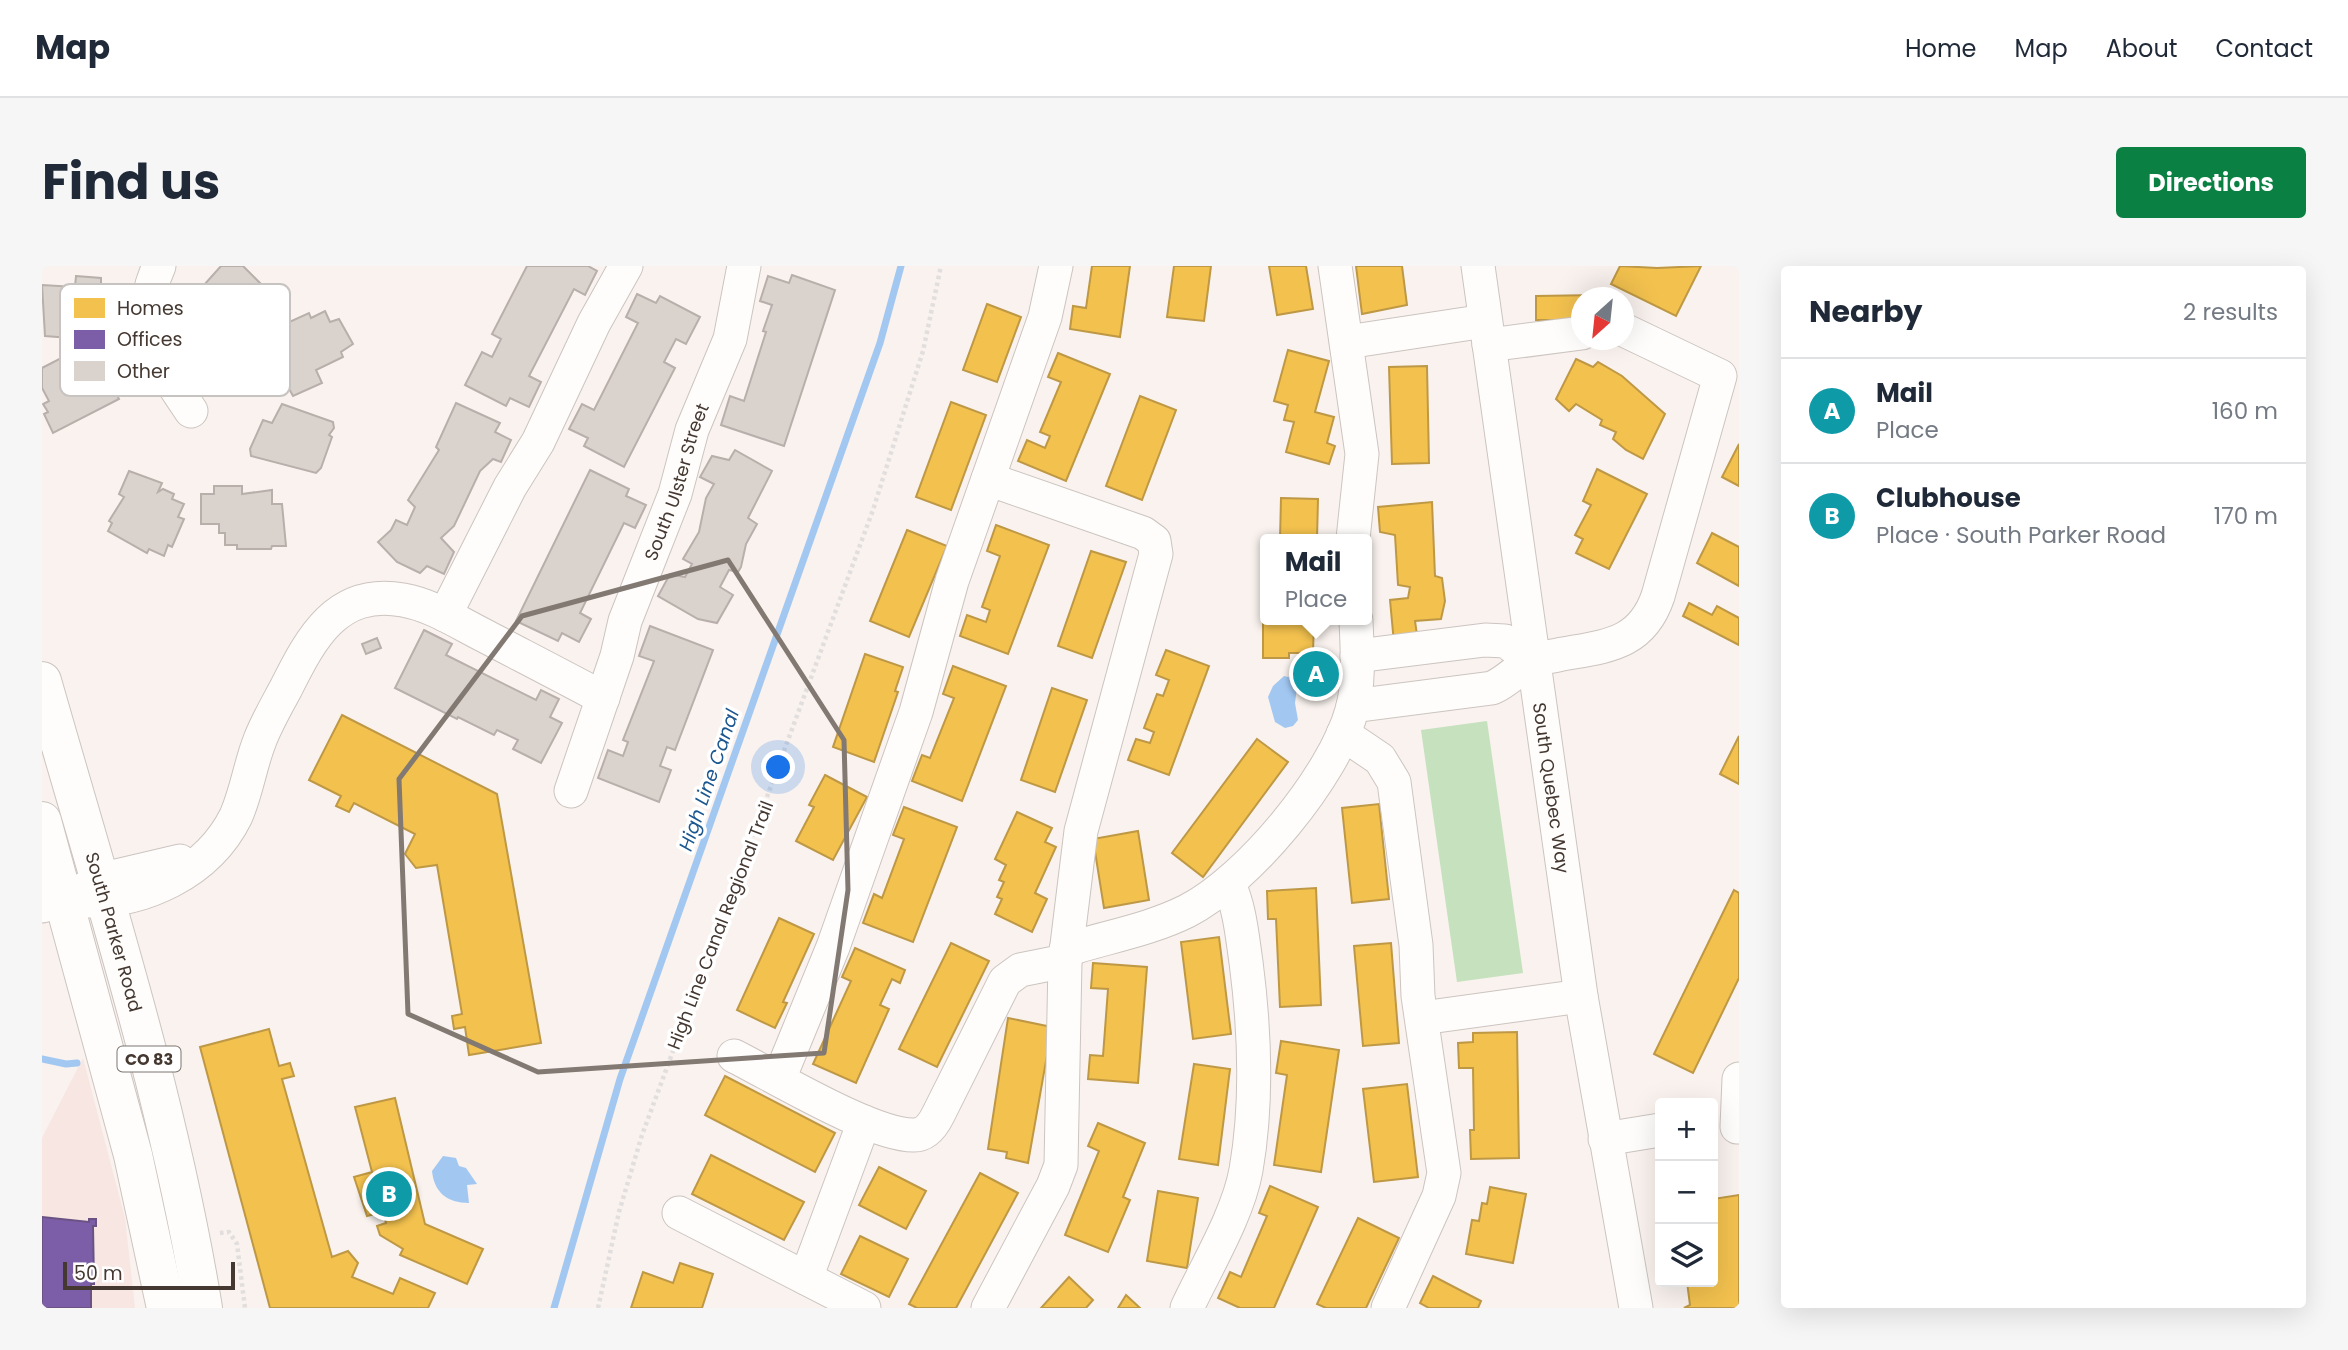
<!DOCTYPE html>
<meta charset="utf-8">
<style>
:root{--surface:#fff;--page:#f6f6f7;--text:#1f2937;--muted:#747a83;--line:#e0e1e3;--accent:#0b8043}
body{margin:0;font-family:Poppins,sans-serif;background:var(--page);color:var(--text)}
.controls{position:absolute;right:21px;bottom:21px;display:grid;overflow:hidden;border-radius:7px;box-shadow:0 7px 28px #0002}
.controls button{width:63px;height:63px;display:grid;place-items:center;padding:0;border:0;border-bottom:2px solid var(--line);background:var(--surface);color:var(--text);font:35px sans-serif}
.compass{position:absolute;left:1529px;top:21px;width:63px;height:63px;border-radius:50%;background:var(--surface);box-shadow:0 7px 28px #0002;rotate:207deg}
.scale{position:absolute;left:21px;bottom:18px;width:172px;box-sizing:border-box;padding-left:7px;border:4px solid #443831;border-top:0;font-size:19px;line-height:24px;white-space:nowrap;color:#443831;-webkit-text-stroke:5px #fff;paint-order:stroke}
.you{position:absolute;left:737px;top:502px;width:24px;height:24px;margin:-18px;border:5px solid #fff;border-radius:50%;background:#1a73e8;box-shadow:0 0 0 10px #1a73e833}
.badge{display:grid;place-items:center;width:46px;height:46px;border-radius:50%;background:var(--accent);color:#fff;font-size:23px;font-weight:700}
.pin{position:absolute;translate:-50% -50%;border:4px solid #fff;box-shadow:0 2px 7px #0006}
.popup{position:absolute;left:1218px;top:268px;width:112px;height:91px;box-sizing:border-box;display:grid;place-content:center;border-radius:7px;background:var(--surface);filter:drop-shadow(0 2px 5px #0005);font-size:23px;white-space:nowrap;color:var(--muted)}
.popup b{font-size:26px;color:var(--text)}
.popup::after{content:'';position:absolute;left:50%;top:100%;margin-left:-14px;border:14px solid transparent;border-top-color:var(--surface)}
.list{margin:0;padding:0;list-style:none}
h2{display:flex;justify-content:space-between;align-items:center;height:91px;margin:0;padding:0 28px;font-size:30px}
h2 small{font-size:23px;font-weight:400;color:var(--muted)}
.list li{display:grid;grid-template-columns:46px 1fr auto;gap:21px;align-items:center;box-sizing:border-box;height:105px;padding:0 28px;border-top:2px solid var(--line)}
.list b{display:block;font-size:26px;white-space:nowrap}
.list p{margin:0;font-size:23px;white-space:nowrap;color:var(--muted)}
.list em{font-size:23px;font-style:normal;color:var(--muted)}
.icon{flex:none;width:38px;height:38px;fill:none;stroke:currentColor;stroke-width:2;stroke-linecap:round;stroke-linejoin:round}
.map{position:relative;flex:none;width:1697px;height:1042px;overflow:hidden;border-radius:7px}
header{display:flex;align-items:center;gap:42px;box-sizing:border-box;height:98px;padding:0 35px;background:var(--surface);border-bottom:2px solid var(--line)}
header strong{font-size:33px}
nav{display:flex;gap:38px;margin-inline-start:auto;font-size:24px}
.intro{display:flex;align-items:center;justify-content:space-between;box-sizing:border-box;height:168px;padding:0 42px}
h1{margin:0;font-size:49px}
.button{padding:18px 32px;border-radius:7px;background:var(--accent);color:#fff;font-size:24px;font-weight:700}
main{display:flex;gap:42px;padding:0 42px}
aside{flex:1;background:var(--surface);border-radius:7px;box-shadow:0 7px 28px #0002}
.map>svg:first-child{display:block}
.commercial{fill:#f7e6e1}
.green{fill:#c6e1bd}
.water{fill:#a2c8f2}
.homes{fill:#f2c14e;stroke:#be9845;stroke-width:2}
.offices{fill:#7b5ea7;stroke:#6a5384;stroke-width:2}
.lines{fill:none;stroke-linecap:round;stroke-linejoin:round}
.stream{stroke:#a2c8f2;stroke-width:7}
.building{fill:#dad2cd;stroke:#b8afab;stroke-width:2}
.minor-casing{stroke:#ccc4bf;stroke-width:35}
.major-casing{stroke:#ccc4bf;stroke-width:40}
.path{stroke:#e1dedd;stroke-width:4.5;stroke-dasharray:3.5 3.5;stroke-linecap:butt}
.minor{stroke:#fefdfc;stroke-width:33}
.major{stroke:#fefdfc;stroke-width:38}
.marked{fill:none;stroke:#837973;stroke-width:5;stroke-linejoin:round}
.labels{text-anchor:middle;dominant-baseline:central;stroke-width:7;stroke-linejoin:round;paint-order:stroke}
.shield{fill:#fff;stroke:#7c746f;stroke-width:2}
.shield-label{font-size:16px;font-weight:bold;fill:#443831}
.street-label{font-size:18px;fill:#443831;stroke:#fff}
.water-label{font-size:19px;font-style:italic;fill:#1c578f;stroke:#fff}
.key{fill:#fff;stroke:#c7c3c1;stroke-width:2}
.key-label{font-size:19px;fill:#443831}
</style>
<header>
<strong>Map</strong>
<nav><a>Home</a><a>Map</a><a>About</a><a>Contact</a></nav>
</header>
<div class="intro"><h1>Find us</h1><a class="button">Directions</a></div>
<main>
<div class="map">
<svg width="1697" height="1042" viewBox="0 0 1697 1042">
<rect width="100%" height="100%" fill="#f9f2ee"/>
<path class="commercial" d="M41 792 83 952 93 1042H0V872Z"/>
<path class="green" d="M1445 455 1481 707 1415 716 1379 464Z"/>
<g class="water">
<path d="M1242 410 1250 412 1255 422 1253 437 1256 454 1251 460 1243 462 1233 456 1226 431 1231 420Z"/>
<path d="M401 890 414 892 417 900 424 902 435 918 425 919 427 937C405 937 392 926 390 905Z"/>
</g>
<g class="homes">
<path d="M1050 0H1088L1078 71 1028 63 1031 40 1044 42Z"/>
<path d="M1132 0H1169L1162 55 1125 51Z"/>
<path d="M1227 0H1264L1271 43 1235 49Z"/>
<path d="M1314 0H1360L1365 39 1320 48Z"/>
<path d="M1578 0 1615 2 1659 0 1634 50 1569 18Z"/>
<path d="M1556 29 1540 32V54H1494V30Z"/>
<path d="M945 38 979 51 955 116 921 104Z"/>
<path d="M1246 84 1287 95 1273 146 1292 151 1285 177 1293 180 1287 198 1244 186 1252 156 1242 154 1246 139 1232 135Z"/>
<path d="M1016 87 1068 108 1024 215 976 195 985 174 1003 182 1008 170 998 166 1019 116 1006 111Z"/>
<path d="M1534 93 1551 101 1556 96 1580 110 1623 148 1601 193 1584 184 1571 173 1574 166 1558 159 1560 154 1534 138 1527 145 1514 133Z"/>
<path d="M1385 100 1387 197 1350 198 1347 101Z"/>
<path d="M1098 130 1134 144 1100 234 1064 220Z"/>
<path d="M909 136 944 149 909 244 874 231Z"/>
<path d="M1697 178V220L1680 211Z"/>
<path d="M1555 203 1605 228 1567 303 1534 287 1541 273 1533 269 1549 239 1541 235Z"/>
<path d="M1239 232 1276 233 1275 273H1238Z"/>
<path d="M1390 236 1393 310 1400 312 1403 335 1399 353 1373 355 1375 369 1352 377 1348 334 1366 332 1368 321 1356 319 1353 269 1338 266 1336 241Z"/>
<path d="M954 259 1007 279 966 388 918 370 925 349 944 356 948 344 940 341 958 290 945 285Z"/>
<path d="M865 264 905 280 867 371 828 355Z"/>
<path d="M1670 267 1697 281V320L1655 297Z"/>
<path d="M1049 285 1084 296 1050 392 1016 380Z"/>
<path d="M1221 336 1223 354H1272L1271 387H1247V392H1221Z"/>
<path d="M1647 337 1670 349 1675 340 1697 352V379L1641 350Z"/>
<path d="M1124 384 1167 400 1127 509 1086 494 1094 473 1108 477 1112 466 1102 462 1115 428 1121 430 1127 414 1114 409Z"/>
<path d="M823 388 861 401 853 425 856 426 832 496 791 481Z"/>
<path d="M1269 397 1281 398 1278 424 1267 423Z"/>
<path d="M911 400 964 420 920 535 870 515 880 489 888 492 912 432 901 428Z"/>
<path d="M1010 422 1045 434 1013 526 979 514Z"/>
<path d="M300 449 455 528 499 777 427 789 423 761 412 763 410 750 420 748 395 599 374 602 363 588 373 568 312 537 307 546 294 540 299 530 267 514Z"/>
<path d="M1697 470V518L1678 508Z"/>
<path d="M1215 473 1246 496 1161 611 1130 587Z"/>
<path d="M783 509 825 531 791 594 754 575 772 541 767 539Z"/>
<path d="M1337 538 1347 633 1310 637 1300 542Z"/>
<path d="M862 541 915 561 871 676 821 657 832 628 840 632 862 573 851 569Z"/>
<path d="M975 546 1010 562 1003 576 1014 581 993 627 1005 633 990 666 953 648 960 633 955 631 962 616 957 614 964 599 953 593Z"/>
<path d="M1096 565 1107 634 1062 642 1051 573Z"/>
<path d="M1274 622 1279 739 1238 741 1234 653H1226L1225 625Z"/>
<path d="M1692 624 1697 627V712L1651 807 1612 788Z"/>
<path d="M737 652 772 668 741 736 745 737 733 762 695 744Z"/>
<path d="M1177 671 1189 768 1151 773 1139 676Z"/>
<path d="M909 677 947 695 895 801 857 783Z"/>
<path d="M1349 677 1357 777 1321 780 1312 680Z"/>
<path d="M813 682 863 704 858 717 850 713 838 739 847 743 814 817 771 798 809 715 800 711Z"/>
<path d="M1051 697 1105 701 1096 817 1046 813 1048 789 1061 790 1066 723 1049 722Z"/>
<path d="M966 752 1010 761 986 897 964 892 965 886 946 883Z"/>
<path d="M227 763 237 800 248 797 252 810 240 813 290 991 306 985 316 997 310 1011 351 1028 358 1012 393 1027 386 1042H228L158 781Z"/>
<path d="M1475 766 1477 892 1429 893 1428 864H1432L1431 802H1417L1416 777 1431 776V767Z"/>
<path d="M1239 775 1297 784 1279 906 1232 899 1245 809 1234 807Z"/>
<path d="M1152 798 1188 803 1176 899 1137 893Z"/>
<path d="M683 810 793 867 773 906 663 849Z"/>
<path d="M1365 818 1376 911 1332 916 1321 823Z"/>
<path d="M353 832 383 958 441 983 425 1018 358 989 361 983 338 969 335 960 344 957 341 946 325 950 312 911 330 906 313 841Z"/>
<path d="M1056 857 1103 877 1081 931 1088 934 1066 986 1023 969 1057 885 1046 880Z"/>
<path d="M669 889 762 936 742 974 650 928Z"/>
<path d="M837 901 884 925 864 963 817 939Z"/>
<path d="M938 907 976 927 914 1042H875L867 1038Z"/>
<path d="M1228 920 1276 941 1232 1042H1198L1176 1032 1188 1006 1199 1011 1225 950 1217 947Z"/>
<path d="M1448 921 1484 928 1471 997 1424 988 1430 954 1437 955 1440 937 1445 938Z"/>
<path d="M1116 925 1156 932 1145 1002 1105 995Z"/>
<path d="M1697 929V1042H1642L1648 1039 1645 1016H1671V933Z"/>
<path d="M1316 952 1357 972 1324 1042H1284L1275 1038Z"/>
<path d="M818 970 866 993 847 1031 799 1008Z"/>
<path d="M638 997 671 1008 660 1042H589L601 1006 631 1017Z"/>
<path d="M1391 1010 1439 1035 1436 1042H1387L1378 1037Z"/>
<path d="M1027 1011 1051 1034 1044 1042H999Z"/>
<path d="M1084 1029 1098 1042H1076Z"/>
</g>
<path class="offices" d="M0 951 47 956V953H54V960H51L52 1018H49V1042H0Z"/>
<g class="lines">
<g class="stream">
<path d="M0 793 24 798 35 797"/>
<path d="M512 1042 578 813 838 77 859 0"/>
</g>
</g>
<g class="building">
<path d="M179 0H201L229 28 227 34 235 41 195 89 167 63 163 67 152 56 157 50 148 44 145 38Z"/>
<path d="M485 0H546L555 5 543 29 532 23 487 110 499 116 487 141 468 132 464 140 423 119 440 86 450 91 459 73 450 68Z"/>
<path d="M750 9 793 24 742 180 679 159 688 130 702 135 724 66 721 65 730 39 718 35 726 10 747 17Z"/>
<path d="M34 10 59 12V50L43 49 41 73 3 70 0 19 33 21Z"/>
<path d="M595 28 614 37 618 30 658 51 644 78 634 73 622 96 633 102 582 201 542 180 546 172 527 163 540 138 552 144 596 57 584 51Z"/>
<path d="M283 45 288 56 297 53 311 78 299 86 301 91 274 104 280 117 251 130 233 97 246 91 234 62 267 47 269 52Z"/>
<path d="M41 87 58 110 54 112 56 115 66 110 77 133 11 167 2 148 6 146 1 138 7 135 0 122V102L25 89 28 94Z"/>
<path d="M414 137 458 157 453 166 469 174 459 196 451 193 438 205 412 260 399 272 412 286 402 308 385 300 378 307 355 296 336 276 349 264 354 254 365 259 373 241 366 234 397 184 394 181Z"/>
<path d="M240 138 291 156 292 162 287 169 290 171 279 202 274 207 209 190 208 183 221 154 230 157Z"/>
<path d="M693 184 730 205 706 252 715 258 704 278 699 301 696 306 687 304 678 321 691 329 675 357 656 353 616 330 628 308 643 311 650 298 641 293 657 266 664 232 672 218 658 211 670 190 687 194Z"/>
<path d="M548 204 587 223 584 230 604 239 593 262 582 257 538 347 549 353 537 376 520 367 516 375 474 355Z"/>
<path d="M87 205 120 217 116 226 121 223 132 228 130 233 142 238 136 251 142 253 130 281 126 279 122 290 107 283 105 287 66 265 70 257 67 255 82 231 77 228Z"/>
<path d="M172 220H200V228L230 224V238H240L244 280H230L229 283H195V279H183V267H177V258H159V228H172Z"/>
<path d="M608 360 671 384 633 484 625 481 618 500 629 504 617 536 556 512 566 484 581 490 586 476 581 474 612 395 597 390Z"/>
<path d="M382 364 410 378 404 389 494 434 499 424 517 433 508 451 520 457 499 497 471 483 476 474 455 464 452 469 416 451 415 453 353 422Z"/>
<path d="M335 372 339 382 324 388 320 378Z"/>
</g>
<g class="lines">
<defs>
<g id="minor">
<path d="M117 0C89 62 115 94 149 145"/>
<path d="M1293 0 1320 188 1311 273"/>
<path id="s1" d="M1436 0 1539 730 1594 1042"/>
<path d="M1305 76 1443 55"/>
<path d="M1447 79 1540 67"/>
<path d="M946 213 1101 267 1112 275 1114 288 1039 565 1023 695 1019 899 1011 920 946 1042"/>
<path d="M403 349 468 221 496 176 552 57 584 0"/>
<path d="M1315 390 1443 374 1463 375 1491 394"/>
<path d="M1311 440 1450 422C1466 415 1475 403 1490 395 1497 391 1508 391 1516 389 1563 380 1599 380 1616 330L1678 110 1582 64"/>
<path d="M1301 468 1338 493 1352 516 1374 679 1376 730 1402 907 1397 930 1346 1042"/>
<path id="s2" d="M529 525 575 390 583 355 633 228 650 164 688 73 702 0"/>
<path d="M40 635C101 637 166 607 194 550 205 525 208 499 218 474 225 456 235 439 244 422 269 372 295 322 361 334 390 339 417 357 443 370 483 391 522 411 561 432"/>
<path d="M0 640 24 634 57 614 138 595"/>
<path d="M1024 684C1064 671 1107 664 1145 645 1206 614 1292 510 1310 444 1318 415 1315 383 1314 354"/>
<path d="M1380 752 1539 730"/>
<path d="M692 790C732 810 831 870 872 869 884 869 891 859 896 849L963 715 978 704 1023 695"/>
<path d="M737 813 791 681 874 446 910 315 1003 51 1014 0"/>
<path d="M1695 861 1697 813"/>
<path d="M1563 873 1618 864"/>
<path d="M637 947 822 1042"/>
<path d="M764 1012 822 856"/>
<path d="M1145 1042C1164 1001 1196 949 1204 904 1216 835 1213 765 1204 696 1200 669 1198 643 1187 618"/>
</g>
<g id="major">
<path id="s3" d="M0 415C59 622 126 829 161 1042"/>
<path d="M0 555 91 889 124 1042"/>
</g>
</defs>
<use href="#minor" class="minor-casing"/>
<use href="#major" class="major-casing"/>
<g class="path">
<path d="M178 967 187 966 195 978 203 1042"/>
<path d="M556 1042 577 946 600 869 831 244 881 85 899 0"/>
</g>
<use href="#minor" class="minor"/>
<use href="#major" class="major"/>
</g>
<path class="marked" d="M686 294 802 474 806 624 782 787 496 806 366 748 357 513 480 350Z"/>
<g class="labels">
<rect class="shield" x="75.5" y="780.5" width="63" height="25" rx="5"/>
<g class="shield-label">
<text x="107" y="793">CO 83</text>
</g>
<g class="street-label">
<text stroke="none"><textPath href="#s2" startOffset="327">South Ulster Street</textPath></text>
<text stroke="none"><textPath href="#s1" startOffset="527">South Quebec Way</textPath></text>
<text transform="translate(678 659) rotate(-69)">High Line Canal Regional Trail</text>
<text stroke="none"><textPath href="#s3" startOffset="261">South Parker Road</textPath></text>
</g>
<g class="water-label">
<text transform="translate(667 514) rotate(-71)">High Line Canal</text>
</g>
</g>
<rect x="18" y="18" width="230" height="112" rx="10" class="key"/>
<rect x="32" y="32" width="31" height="20" fill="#f2c14e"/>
<rect x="32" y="64" width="31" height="19" fill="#7b5ea7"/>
<rect x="32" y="95" width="31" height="20" fill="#dad2cd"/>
<g class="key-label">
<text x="75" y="49">Homes</text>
<text x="75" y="80">Offices</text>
<text x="75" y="112">Other</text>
</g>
</svg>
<div class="controls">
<button>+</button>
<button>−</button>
<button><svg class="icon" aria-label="layers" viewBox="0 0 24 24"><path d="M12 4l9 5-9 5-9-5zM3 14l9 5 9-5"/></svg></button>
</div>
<svg class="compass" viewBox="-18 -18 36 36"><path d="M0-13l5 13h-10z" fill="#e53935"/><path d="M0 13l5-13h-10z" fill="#747a83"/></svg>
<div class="scale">50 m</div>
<div class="you"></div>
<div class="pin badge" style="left:1274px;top:408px;background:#0f9aa8">A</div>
<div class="popup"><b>Mail</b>Place</div>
<div class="pin badge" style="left:347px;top:928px;background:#0f9aa8">B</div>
</div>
<aside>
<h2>Nearby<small>2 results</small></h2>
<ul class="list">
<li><span class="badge" style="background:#0f9aa8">A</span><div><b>Mail</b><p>Place</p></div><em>160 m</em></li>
<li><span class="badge" style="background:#0f9aa8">B</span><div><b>Clubhouse</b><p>Place · South Parker Road</p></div><em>170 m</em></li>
</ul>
</aside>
</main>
